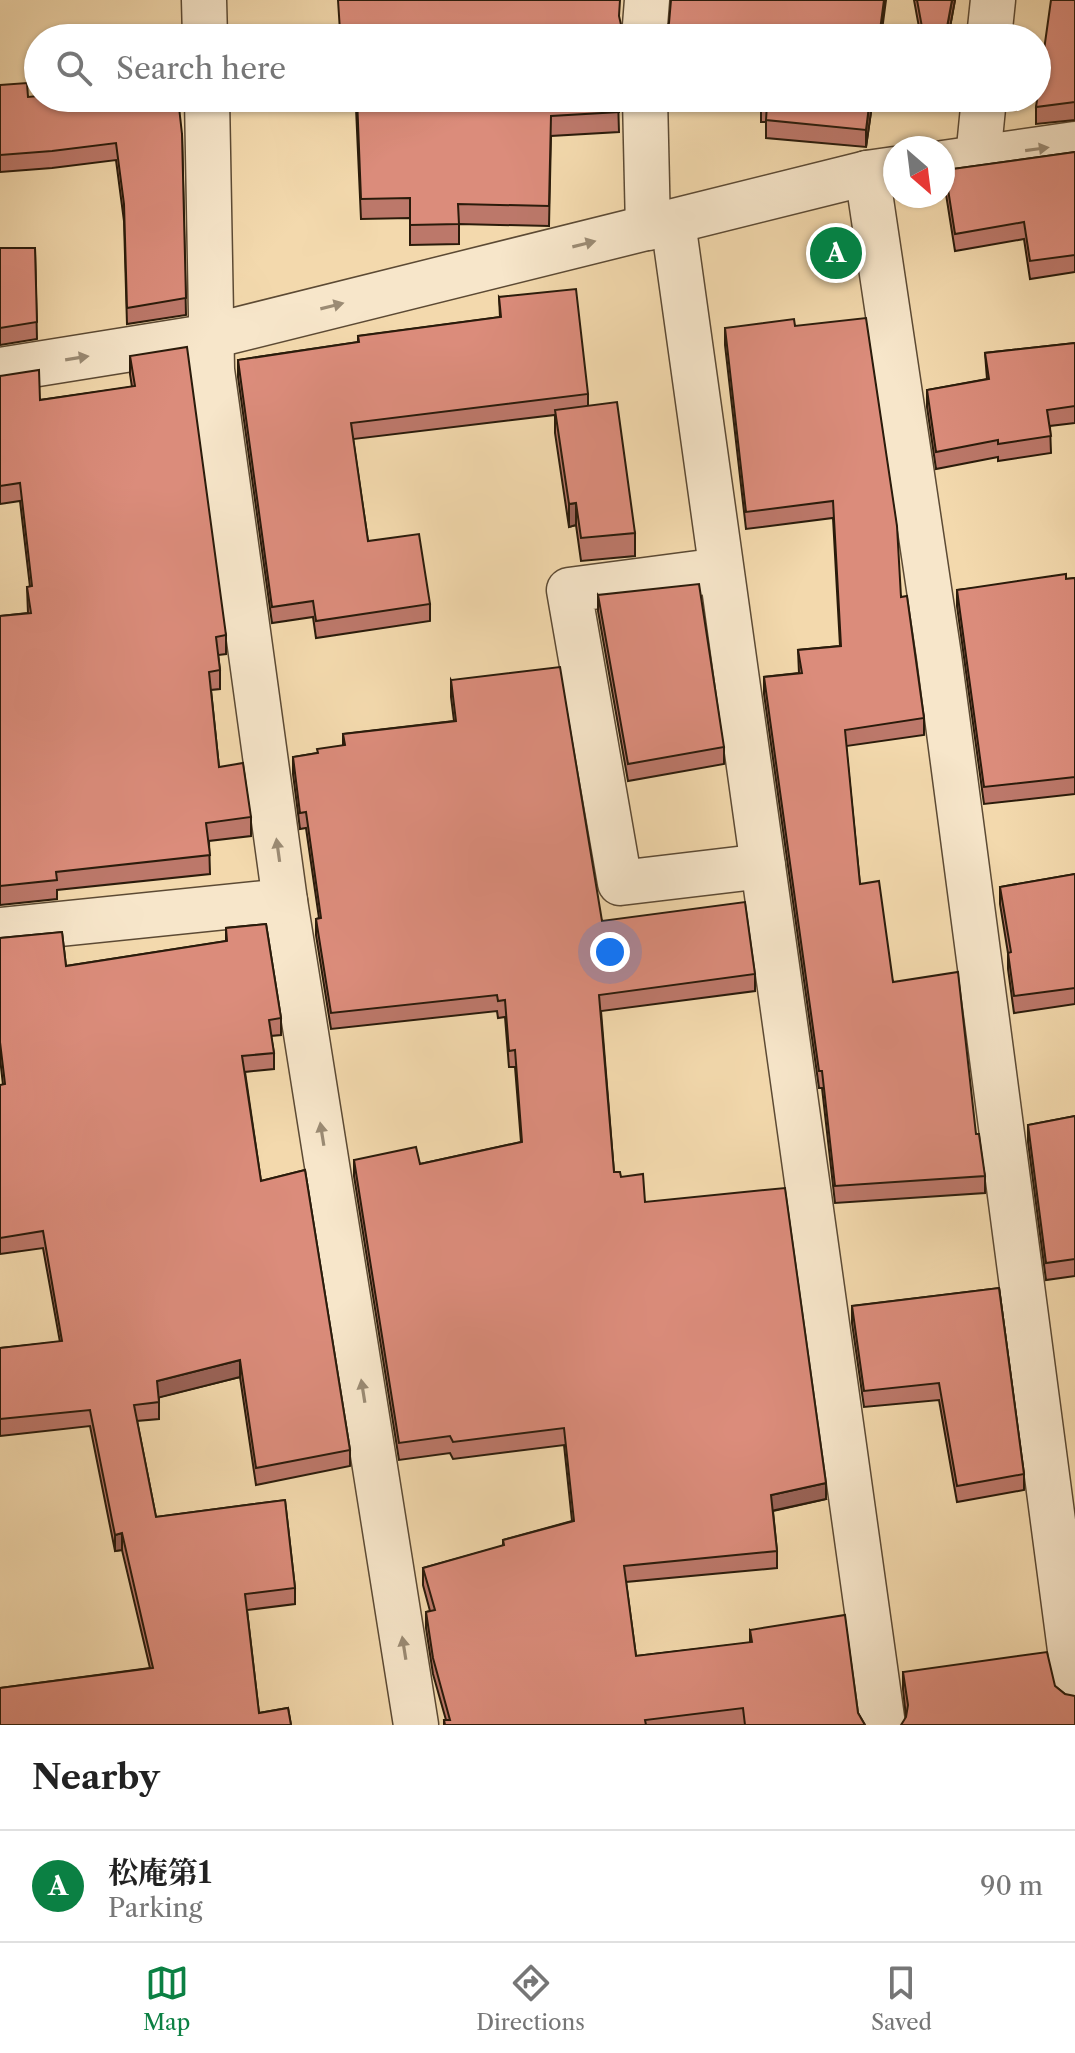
<!DOCTYPE html>
<meta charset="utf-8">
<style>
:root{--surface:#fff;--page:#f2f2f2;--text:#222;--muted:#767676;--line:#e0e0e0;--accent:#0b8043}
body{margin:0;font-family:"Libre Caslon Text","Noto Serif JP",serif;background:var(--page);color:var(--text)}
.compass{position:absolute;left:883px;top:136px;width:72px;height:72px;border-radius:50%;background:var(--surface);box-shadow:0 2px 6px #0004;rotate:152deg}
.you{position:absolute;left:610px;top:952px;width:28px;height:28px;margin:-20px;border:6px solid #fff;border-radius:50%;background:#1a73e8;box-shadow:0 0 0 12px #1a73e833}
.badge{display:grid;place-items:center;width:52px;height:52px;border-radius:50%;background:var(--accent);color:#fff;font-size:26px;font-weight:700}
.pin{position:absolute;translate:-50% -50%;border:4px solid #fff;box-shadow:0 2px 8px #0006}
.list{margin:0;padding:0;list-style:none}
h2{display:flex;justify-content:space-between;align-items:center;height:104px;margin:0;padding:0 32px;font-size:34px}
h2 small{font-size:26px;font-weight:400;color:var(--muted)}
.list li{display:grid;grid-template-columns:52px 1fr auto;gap:24px;align-items:center;box-sizing:border-box;height:112px;padding:0 32px;border-top:2px solid var(--line)}
.list b{display:block;font-size:30px;white-space:nowrap}
.list p{margin:0;font-size:26px;white-space:nowrap;color:var(--muted)}
.list em{font-size:26px;font-style:normal;color:var(--muted)}
.icon{flex:none;width:44px;height:44px;fill:none;stroke:currentColor;stroke-width:2;stroke-linecap:round;stroke-linejoin:round}
.map{position:relative;flex:none;width:1075px;height:1725px;overflow:hidden}
.search{position:absolute;background:var(--surface);box-shadow:0 2px 6px #0004;left:24px;right:24px;top:24px;height:88px;display:flex;align-items:center;gap:20px;box-sizing:border-box;padding:0 28px;border-radius:44px;color:var(--muted);font-size:30px}
.sheet{height:216px;background:var(--surface)}
nav{display:flex;justify-content:space-around;align-items:center;box-sizing:border-box;height:112px;border-top:2px solid var(--line);background:var(--surface);font-size:22px;color:var(--muted)}
nav a{display:grid;justify-items:center;gap:4px}
nav .on{color:var(--accent)}
.map>svg:first-child{display:block}
.lines{fill:none;stroke-linecap:round;stroke-linejoin:round}
.minor-casing{stroke:#5c4a34;stroke-width:47}
.minor{stroke:#f7e6ca;stroke-width:44}
.wall{fill:#bc786a;stroke:#2a1b0b;stroke-width:2}
.shaded-wall{fill:#996256;stroke:#2a1b0b;stroke-width:2}
.building{fill:#db8c7b;stroke:#2a1b0b;stroke-width:2}
.oneway{fill:#9b8b74}
</style>
<div class="map">
<svg width="1075" height="1725" viewBox="0 0 1075 1725">
<rect width="100%" height="100%" fill="#f3d9ad"/>
<filter id="stains"><feTurbulence type="fractalNoise" baseFrequency=".0025" numOctaves="4"/><feColorMatrix values="0 0 0 0 .2 0 0 0 0 .09 0 0 0 0 .02 0 0 0 .5 -.17"/></filter>
<radialGradient id="worn" r=".72"><stop offset=".6" stop-color="#630" stop-opacity="0"/><stop offset="1" stop-color="#630" stop-opacity=".3"/></radialGradient>
<g class="lines">
<defs>
<g id="minor">
<path d="M204 0 205 38"/>
<path d="M644 38 647 0"/>
<path d="M989 38 993 0"/>
<path d="M207 98 212 370 285 901 416 1725"/>
<path d="M645 98 648 228"/>
<path d="M978 158 984 98"/>
<path d="M943 163 1075 144"/>
<path d="M867 173 939 656 1075 1688"/>
<path d="M673 222 883 1725"/>
<path d="M0 370 212 336 867 173 895 169"/>
<path d="M721 570 569 590 620 883 763 866"/>
<path d="M0 930 285 901"/>
</g>
</defs>
<use href="#minor" class="minor-casing"/>
<use href="#minor" class="minor"/>
</g>
<g class="wall">
<path d="M914 0H955L948 38H921Z"/>
<path d="M1075 0V120L1036 124V107Z"/>
<path d="M0 85 28 97 182 134 186 315 127 324 124 221 116 160 52 168 0 172Z"/>
<path d="M234 98H618L619 132 551 136 549 226 459 224V244L410 245V218L361 219 356 108 234 109Z"/>
<path d="M873 98 866 147 766 138V122H761V105Z"/>
<path d="M1075 152V272L1030 279 1024 239 955 251 945 188V170Z"/>
<path d="M0 248H35L37 339 0 345Z"/>
<path d="M499 297 588 394V406L635 533V556L581 561 576 525 569 527 555 433V415L353 439 368 541 430 604V621L316 638 313 617 272 623 238 377V360L358 342V336L500 317Z"/>
<path d="M795 326 901 597 924 718V735L846 746 860 884 893 982 976 1134 985 1176V1193L835 1203 822 1088H819L764 694V677L799 673 798 650 840 646 833 518 746 529 725 345V328Z"/>
<path d="M1075 343V423L1050 426 1051 453 998 461V457L936 469 927 407V390L987 379 985 353Z"/>
<path d="M130 356 226 635V654L218 655 220 670V689L211 690 219 767 251 817V836L209 841 210 874 57 890V899L0 905V616L28 613 27 587H30L20 501 0 504V376L40 400 132 387 130 374Z"/>
<path d="M1075 578V794L984 804 957 606V590Z"/>
<path d="M598 595 724 747V764L628 781 598 611Z"/>
<path d="M451 680 602 921 755 974V991L601 1011 614 1172 621 1177 645 1202 826 1499 773 1511 777 1551V1568L626 1582 636 1656 750 1643V1630L858 1713 865 1725H444V1720H446L433 1674 426 1628V1612L430 1611 423 1585V1568L503 1546V1540L572 1521 564 1445 453 1459 450 1453 399 1460 354 1176V1160L420 1164 521 1142 515 1067H509L505 1017 498 1018 497 1011 331 1029 316 935V919L319 918 306 828 300 829 293 774V757L317 753 343 746V734L454 721 451 697Z"/>
<path d="M1075 874V1004L1014 1013 1008 969V953L1000 904V887Z"/>
<path d="M266 924 281 1018V1035L271 1036 274 1053V1069L245 1072 261 1181 305 1170 350 1450V1466L256 1485 240 1377 159 1397V1419L137 1421 156 1517 285 1500 295 1588V1604L247 1610 259 1713 288 1708 291 1725H0V1688L150 1668 122 1550 115 1551 90 1426 0 1436V1348L60 1342 43 1248 0 1254V1085H3L0 1058V938L62 932 66 966 226 941V928Z"/>
<path d="M1075 1116V1276L1046 1280 1028 1142V1125Z"/>
<path d="M999 1288 1024 1474V1490L957 1502 939 1400 864 1407 852 1323V1306Z"/>
<path d="M903 1672 1055 1686 1065 1694 906 1717 903 1689Z"/>
</g>
<g class="shaded-wall">
<path d="M884 0H886L881 38H879Z"/>
<path d="M952 0H955L948 38H945Z"/>
<path d="M870 98H873L866 147V130Z"/>
<path d="M576 503V525L569 527V504Z"/>
<path d="M240 1360V1377L157 1398V1381Z"/>
<path d="M826 1483V1499L771 1511V1495Z"/>
<path d="M122 1533V1550L115 1551V1535Z"/>
</g>
<g class="building">
<path d="M338 0H620L619 16 622 29 630 38H234V31H340Z"/>
<path d="M671 0H884L879 38H661L664 35 669 23Z"/>
<path d="M917 0H952L945 38H924Z"/>
<path d="M1051 0H1075V102L1036 107Z"/>
<path d="M27 83 28 97 38 96V98H178L182 134 186 298 127 308 124 204 116 143 52 151 0 155V85Z"/>
<path d="M357 98H618L619 112 551 116 549 206 458 204 459 224 410 225V198L361 199Z"/>
<path d="M762 98H870L866 130 766 120 767 104 761 105Z"/>
<path d="M1075 152V255L1030 261 1024 222 955 234 945 170Z"/>
<path d="M0 248H35L37 322 0 328Z"/>
<path d="M576 289 588 394 351 423 368 541 419 534 430 604 316 621 313 601 272 607 238 360 359 342 358 336 501 317 499 297Z"/>
<path d="M866 318 897 526 901 597 907 596 924 718 845 730 860 884 879 881 893 982 958 972 976 1134H979L985 1176 835 1186 822 1071H819L764 677 802 673 798 650 841 646 833 501 746 512 725 328 794 319 795 326Z"/>
<path d="M1075 343V406L1047 410 1051 436 998 444V440L936 452 927 390 989 379 985 353Z"/>
<path d="M187 347 226 635 216 637 220 670 209 672 219 767 243 763 251 817 206 823 210 855 56 872 57 880 0 886V616L31 613 27 587 32 586 20 483 0 486V376L39 370 40 400 135 386 130 356Z"/>
<path d="M617 402 635 533 581 538 576 503 569 504 555 410Z"/>
<path d="M1066 574V579L1075 578V777L984 787 957 590Z"/>
<path d="M699 584 724 747 628 764 598 595Z"/>
<path d="M560 667 602 921 745 902 755 974 599 995 614 1172H620L621 1177 643 1174 645 1202 785 1188 826 1483 771 1495 777 1551 624 1566 636 1656 752 1642 750 1630 845 1615 858 1713 865 1725H745L743 1708 645 1720 646 1725H445L444 1720H450L433 1658 426 1612 435 1610 423 1568 504 1545 503 1540 574 1521 564 1428 453 1442 450 1436 399 1443 354 1160 416 1147 420 1164 522 1142 515 1050 509 1051 505 1000 498 1001 497 995 331 1013 316 919 321 918 306 812 300 813 293 757 318 753 317 749 345 745 343 734 456 721 451 680Z"/>
<path d="M1075 874V988L1014 996 1008 953 1011 952 1000 887Z"/>
<path d="M266 924 281 1018 269 1020 274 1053 242 1056 261 1181 305 1170 350 1450 256 1468 240 1360 157 1381 159 1402 134 1405 156 1517 285 1500 295 1588 245 1594 259 1713 288 1708 291 1725H0V1688L153 1668 122 1533 115 1535 90 1410 0 1419V1348L62 1341 43 1231 0 1238V1085L5 1084 0 1042V938L62 932 66 966 227 941 226 928Z"/>
<path d="M1075 1116V1259L1046 1263 1028 1125Z"/>
<path d="M999 1288 1024 1474 957 1486 939 1383 864 1391 852 1306Z"/>
<path d="M1047 1652 1055 1686 1065 1694 1075 1696V1725H901L906 1717 908 1705 903 1672Z"/>
</g>
<defs><path id="oneway-solid" d="M-6-.8H1V-3.2L6.5 0L1 3.2V.8H-6Z" transform="scale(2)"/></defs>
<g class="oneway">
<use href="#oneway-solid" transform="translate(1037 149) rotate(-8)"/>
<use href="#oneway-solid" transform="translate(584 244) rotate(-14)"/>
<use href="#oneway-solid" transform="translate(332 306) rotate(-14)"/>
<use href="#oneway-solid" transform="translate(77 358) rotate(-9)"/>
<use href="#oneway-solid" transform="translate(278 850) rotate(-98)"/>
<use href="#oneway-solid" transform="translate(322 1134) rotate(-99)"/>
<use href="#oneway-solid" transform="translate(363 1391) rotate(-99)"/>
<use href="#oneway-solid" transform="translate(404 1648) rotate(-99)"/>
</g>
<rect width="100%" height="100%" filter="url(#stains)"/>
<rect width="100%" height="100%" fill="url(#worn)"/>
</svg>
<svg class="compass" viewBox="-18 -18 36 36"><path d="M0-13l5 13h-10z" fill="#e53935"/><path d="M0 13l5-13h-10z" fill="#767676"/></svg>
<div class="you"></div>
<div class="pin badge" style="left:836px;top:253px">A</div>
<div class="search"><svg class="icon" aria-label="search" viewBox="0 0 24 24"><circle cx="10" cy="10" r="6"/><path d="M15 15l6 6"/></svg>Search here</div>
</div>
<section class="sheet">
<h2>Nearby<small></small></h2>
<ul class="list">
<li><span class="badge">A</span><div><b>松庵第1</b><p>Parking</p></div><em>90 m</em></li>
</ul>
</section>
<nav>
<a class="on"><svg class="icon" aria-label="map" viewBox="0 0 24 24"><path d="M3 6l6-2 6 2 6-2v14l-6 2-6-2-6 2zM9 4v14M15 6v14"/></svg>Map</a>
<a><svg class="icon" aria-label="directions" viewBox="0 0 24 24"><path d="M12 3l9 9-9 9-9-9zM9 14v-3h6M13 9l2 2-2 2"/></svg>Directions</a>
<a><svg class="icon" aria-label="saved" viewBox="0 0 24 24"><path d="M7 4h10v16l-5-4-5 4z"/></svg>Saved</a>
</nav>
